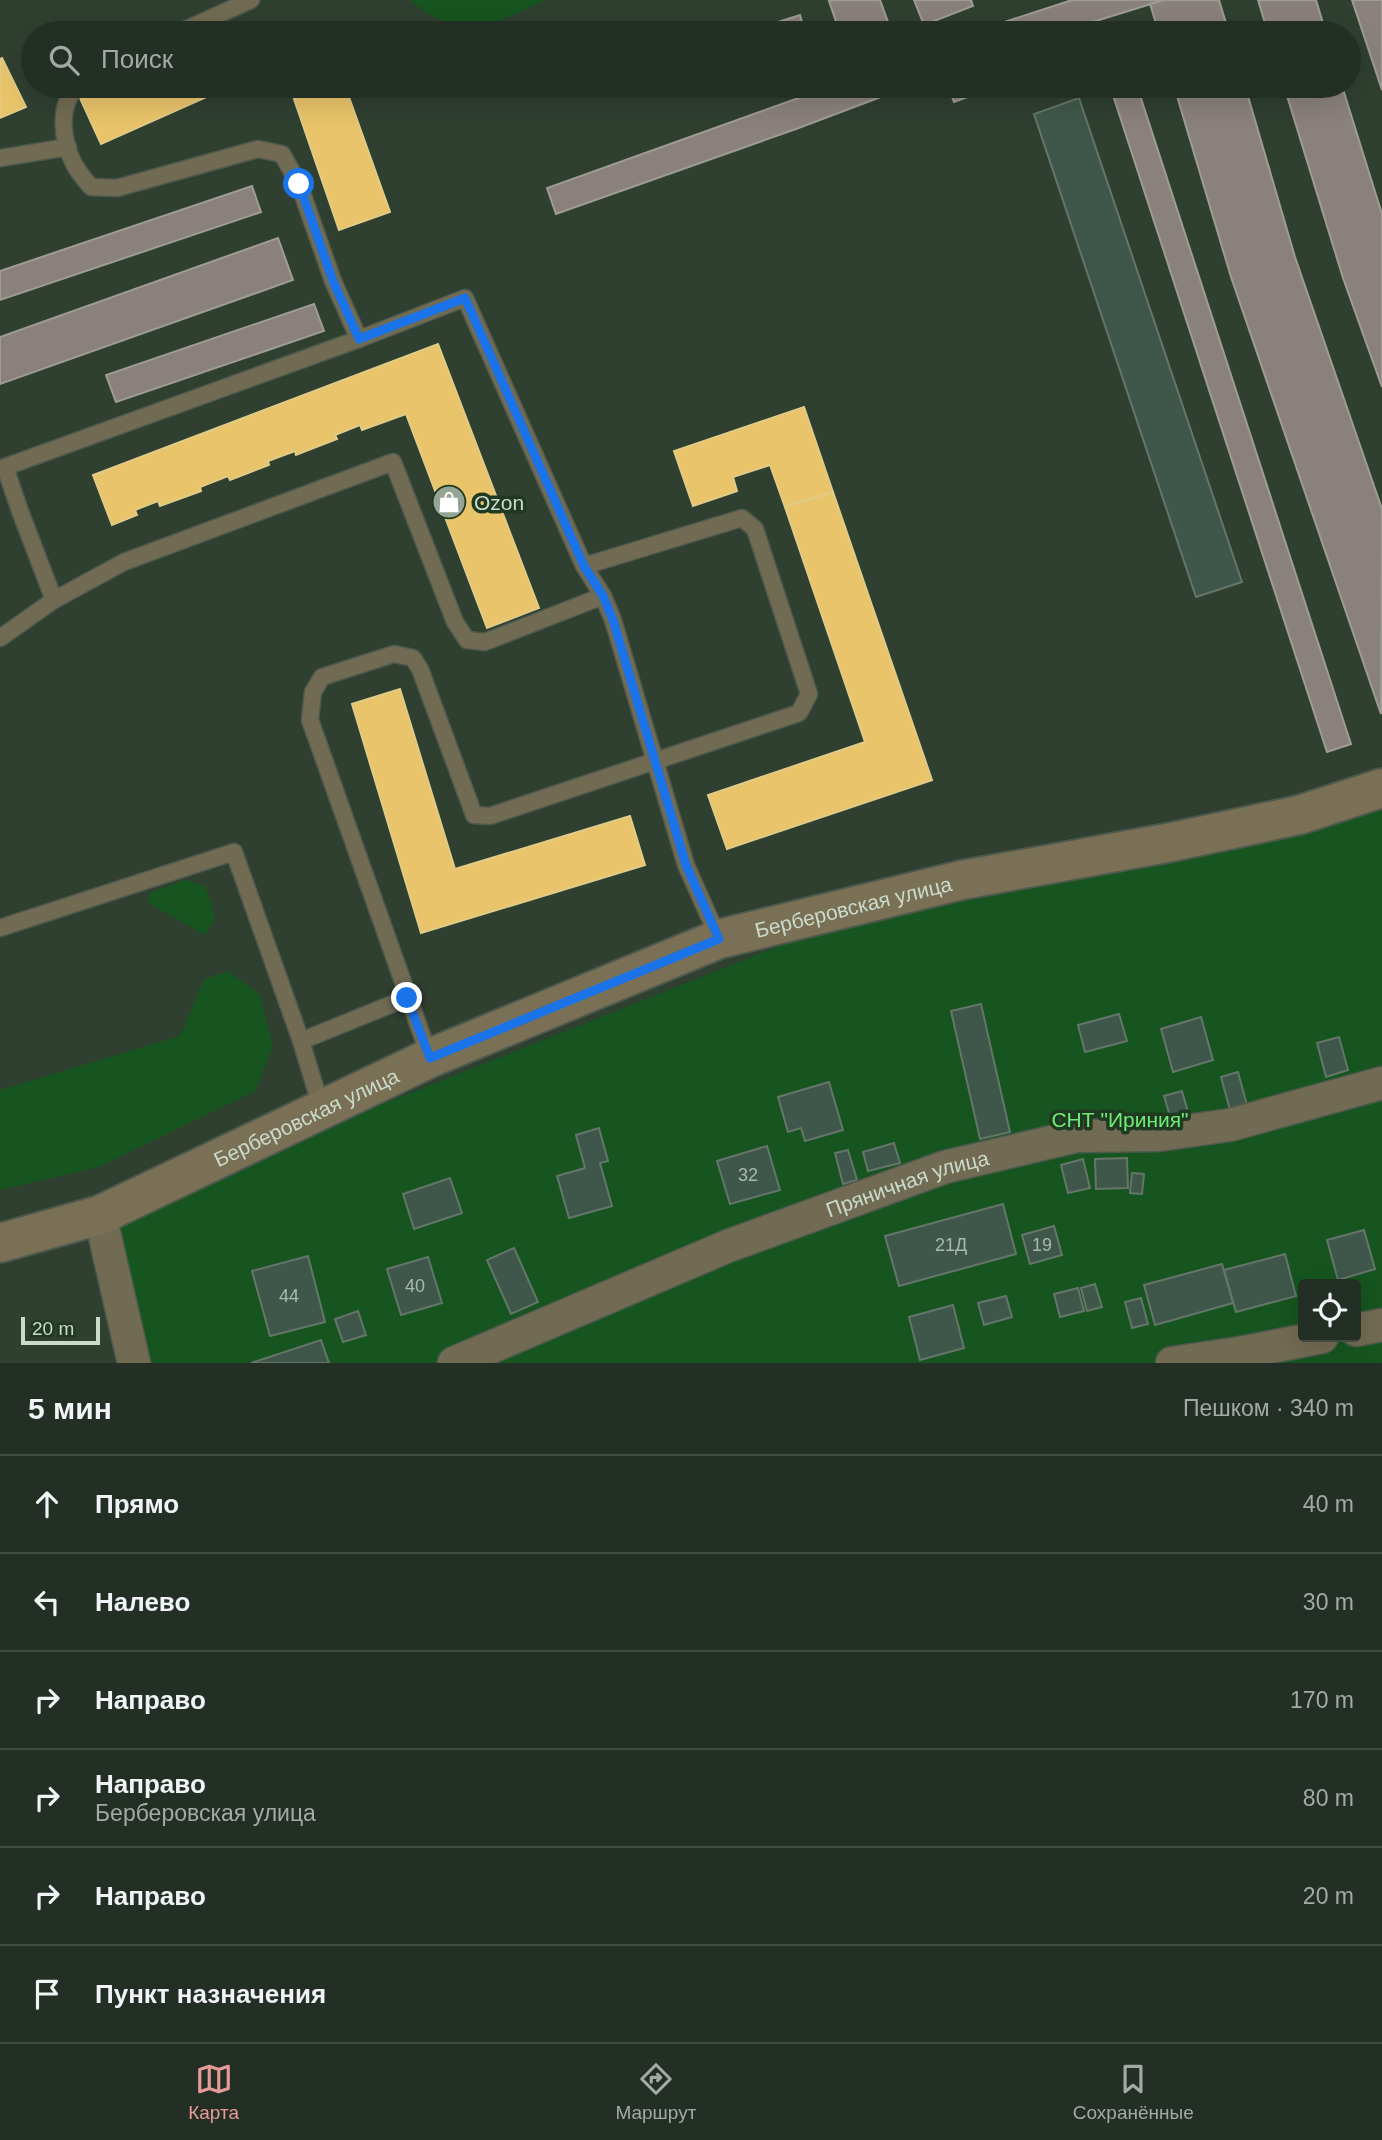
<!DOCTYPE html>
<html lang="ru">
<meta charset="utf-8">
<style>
:root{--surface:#232f24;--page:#2b372c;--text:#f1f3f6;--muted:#a3a9a6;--line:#404a41;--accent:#e69b98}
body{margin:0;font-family:Helvetica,sans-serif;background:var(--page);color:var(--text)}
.controls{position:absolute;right:21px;bottom:21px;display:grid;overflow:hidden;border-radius:7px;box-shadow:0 7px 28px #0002}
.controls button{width:63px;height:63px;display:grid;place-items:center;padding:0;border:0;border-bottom:2px solid var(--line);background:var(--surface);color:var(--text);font:35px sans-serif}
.scale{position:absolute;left:21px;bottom:18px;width:79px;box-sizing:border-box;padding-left:7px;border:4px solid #cbdbcb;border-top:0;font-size:19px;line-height:24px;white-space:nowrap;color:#cbdbcb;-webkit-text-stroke:5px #1f3a20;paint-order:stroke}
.stop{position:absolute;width:21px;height:21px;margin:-16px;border:5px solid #1a73e8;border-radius:50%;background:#fff}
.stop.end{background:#1a73e8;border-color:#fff;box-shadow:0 2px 7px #0008}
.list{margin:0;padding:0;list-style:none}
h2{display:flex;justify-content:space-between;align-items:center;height:91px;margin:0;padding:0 28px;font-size:30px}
h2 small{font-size:23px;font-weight:400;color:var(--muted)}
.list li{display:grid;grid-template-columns:46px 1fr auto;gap:21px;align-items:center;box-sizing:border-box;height:98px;padding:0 28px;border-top:2px solid var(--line)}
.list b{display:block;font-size:26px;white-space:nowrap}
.list p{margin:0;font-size:23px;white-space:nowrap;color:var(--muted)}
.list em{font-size:23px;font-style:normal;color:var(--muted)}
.icon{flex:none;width:38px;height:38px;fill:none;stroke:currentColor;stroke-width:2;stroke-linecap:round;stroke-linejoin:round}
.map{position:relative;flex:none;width:1382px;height:1363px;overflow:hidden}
.search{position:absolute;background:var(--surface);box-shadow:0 7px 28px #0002;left:21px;right:21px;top:21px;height:77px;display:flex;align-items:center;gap:18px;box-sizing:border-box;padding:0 24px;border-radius:38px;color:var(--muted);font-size:26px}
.sheet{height:679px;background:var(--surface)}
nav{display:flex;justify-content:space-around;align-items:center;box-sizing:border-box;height:98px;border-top:2px solid var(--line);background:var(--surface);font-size:19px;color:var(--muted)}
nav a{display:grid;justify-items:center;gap:4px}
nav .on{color:var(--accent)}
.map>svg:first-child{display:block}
.green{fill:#16551f;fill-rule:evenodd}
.homes{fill:#e9c46a;stroke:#e0cb87;stroke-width:2}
.industry{fill:#8a817c;stroke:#9e9c94;stroke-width:2}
.building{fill:#3f574a;stroke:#65756a;stroke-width:2}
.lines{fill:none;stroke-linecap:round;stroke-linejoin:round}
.lane-casing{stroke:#4d594d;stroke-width:19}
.street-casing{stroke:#4d594d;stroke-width:35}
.secondary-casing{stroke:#4d594d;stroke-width:42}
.lane{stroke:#726b53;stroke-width:16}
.street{stroke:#726b53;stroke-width:32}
.secondary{stroke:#797055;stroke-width:38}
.route{stroke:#1a73e8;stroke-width:9}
.labels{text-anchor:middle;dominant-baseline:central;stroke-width:7;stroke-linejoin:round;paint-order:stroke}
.number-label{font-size:18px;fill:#a8baab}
.poi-label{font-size:21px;fill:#cbdbcb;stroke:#1f3a20;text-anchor:start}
.street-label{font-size:21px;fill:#cbdbcb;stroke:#1f3a20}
.park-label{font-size:21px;fill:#6eeb77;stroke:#1f3a20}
</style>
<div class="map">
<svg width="1382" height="1363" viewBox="0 0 1382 1363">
<rect width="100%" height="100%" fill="#2f3f30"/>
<g class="green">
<path d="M410 0H546C526 8 500 23 480 26 456 30 427 16 410 0Z"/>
<path d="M1382 800V1363H140L107 1214 877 907 1063 882 1347 812ZM1303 1284H1356V1337H1303Z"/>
<path d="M185 880 204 885 211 901 215 919 205 935 148 903 149 893Z"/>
<path d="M228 971 259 994 273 1046 255 1091 99 1167 0 1190V1090L180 1036 204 980Z"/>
</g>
<g class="homes">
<path d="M244 22 250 33H218Z"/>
<path d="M2 58 26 107 0 118V59Z"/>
<path d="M102 86H231L101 144 79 96Z"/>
<path d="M331 86H345L390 212 339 230 294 99Z"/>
<path d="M438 344 539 608 487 628 406 414 362 430 360 425 335 435 337 439 296 455 295 451 268 461 269 465 230 480 228 476 200 487 201 491 160 506 158 501 135 510 137 515 112 525 93 475Z"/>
<path d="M804 407 833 492 785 507 770 465 733 477 737 491 693 506 674 451Z"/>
<path d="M833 492 932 780 727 849 708 795 865 742 785 507Z"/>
<path d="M400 689 455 869 630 816 645 865 421 933 352 704Z"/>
</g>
<g class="industry">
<path d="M834 0H880L892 33H840L829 1Z"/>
<path d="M914 0H971L973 6 924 25Z"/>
<path d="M1072 0H1164L1057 33H971Z"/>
<path d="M1164 0H1219L1229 33H1159L1150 4Z"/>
<path d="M1258 0H1316L1326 33H1268Z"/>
<path d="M1352 0H1382V90Z"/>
<path d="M800 15 805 33H778L775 23Z"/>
<path d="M832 86H910L796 129 556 214 547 188Z"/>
<path d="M948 86H998L954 102Z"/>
<path d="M1110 86H1137L1351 744 1327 752Z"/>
<path d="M1174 86H1245L1295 257 1382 509 1381 714 1231 277Z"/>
<path d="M1284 86H1342L1382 214V387L1343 278Z"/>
<path d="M252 186 261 212 0 300V271Z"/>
<path d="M278 238 293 280 0 384V337Z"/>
<path d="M314 304 324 331 116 402 106 375Z"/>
</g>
<g class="building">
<path d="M1079 98 1242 582 1196 597 1034 114Z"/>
<path d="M981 1004 1010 1132 980 1139 951 1011Z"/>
<path d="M1119 1014 1127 1041 1085 1052 1078 1025Z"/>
<path d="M1201 1017 1213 1060 1173 1072 1161 1029Z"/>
<path d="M1339 1037 1348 1070 1326 1077 1317 1043Z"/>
<path d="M1238 1072 1247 1105 1230 1110 1221 1077Z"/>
<path d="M829 1082 843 1130 805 1141 801 1128 788 1132 778 1097Z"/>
<path d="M1182 1091 1190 1119 1172 1123 1164 1096Z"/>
<path d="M599 1128 608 1161 600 1163 612 1206 569 1218 557 1176 585 1168 576 1135Z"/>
<path d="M894 1143 900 1163 868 1171 863 1152Z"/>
<path d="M767 1146 780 1190 730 1204 717 1161Z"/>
<path d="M848 1150 857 1180 843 1184 835 1153Z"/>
<path d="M1127 1158 1128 1188 1096 1189 1095 1159Z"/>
<path d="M1083 1159 1090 1188 1068 1193 1061 1165Z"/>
<path d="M1132 1173 1144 1174 1142 1194 1130 1193Z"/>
<path d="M450 1178 462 1213 414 1229 403 1194Z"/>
<path d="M1003 1204 1016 1254 899 1286 885 1236Z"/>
<path d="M1054 1226 1062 1255 1030 1264 1022 1235Z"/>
<path d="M1364 1230 1375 1269 1338 1280 1327 1240Z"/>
<path d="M514 1248 538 1302 511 1314 487 1260Z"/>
<path d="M1285 1254 1296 1296 1236 1312 1224 1270Z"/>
<path d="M308 1256 325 1322 270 1336 252 1271Z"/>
<path d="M428 1257 442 1303 401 1315 387 1269Z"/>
<path d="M1222 1264 1233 1303 1155 1325 1144 1285Z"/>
<path d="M1095 1284 1102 1307 1087 1311 1081 1288Z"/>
<path d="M1078 1288 1084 1311 1060 1317 1054 1294Z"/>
<path d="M1006 1296 1012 1317 984 1325 978 1303Z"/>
<path d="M1141 1298 1148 1324 1132 1328 1125 1302Z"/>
<path d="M953 1305 964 1348 920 1360 909 1317Z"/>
<path d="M358 1311 366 1335 343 1342 335 1319Z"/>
<path d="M321 1340 329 1363H251Z"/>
</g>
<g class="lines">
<defs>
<g id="lane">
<path d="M178 33 251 0"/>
<path d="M78 86C57 105 62 141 74 164 78 172 85 180 91 187L117 188 258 149 282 154 299 184 333 281 359 339"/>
<path d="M0 158 68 147"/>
<path d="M54 600 20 511 5 467 359 339 465 298 584 566 603 596 613 620 686 865 719 939"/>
<path d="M0 638 54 600 124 562 393 462 455 622 467 640 485 642 603 596"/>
<path d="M0 928 234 852 301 1041 322 1110"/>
<path d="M301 1041 407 998"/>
<path d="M430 1058 310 720 313 692 322 677 394 654 413 658 420 669 474 815 490 816 799 713 809 694 755 529 742 518 584 566"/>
</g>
<g id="street">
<path d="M100 1215 134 1363"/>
<path d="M1356 1330 1382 1325"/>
<path id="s1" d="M454 1363 728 1246 945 1167 1077 1136 1159 1135 1230 1125 1382 1083"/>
<path d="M1172 1363 1240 1353 1322 1337"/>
</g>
<g id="secondary">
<path id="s2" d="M0 1243 100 1215 430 1058 719 939 962 880 1172 842 1299 815 1382 788"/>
</g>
</defs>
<use href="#lane" class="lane-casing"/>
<use href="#street" class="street-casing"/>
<use href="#secondary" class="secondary-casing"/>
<use href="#lane" class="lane"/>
<use href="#street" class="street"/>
<use href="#secondary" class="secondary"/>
</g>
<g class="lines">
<path class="route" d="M299 184 333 281 359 339 465 298 584 566 603 596 613 620 686 865 719 939 430 1058 407 998"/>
</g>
<defs>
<symbol id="shop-disc" viewBox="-11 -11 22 22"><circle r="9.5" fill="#94a495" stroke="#1f3a20"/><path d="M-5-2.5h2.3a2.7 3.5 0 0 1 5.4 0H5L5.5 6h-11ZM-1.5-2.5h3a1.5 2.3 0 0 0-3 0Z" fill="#fff"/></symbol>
</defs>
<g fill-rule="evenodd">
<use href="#shop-disc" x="430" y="483" width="38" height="38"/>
</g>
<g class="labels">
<g class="number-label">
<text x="748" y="1175">32</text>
<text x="951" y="1245">21Д</text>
<text x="1042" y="1245">19</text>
<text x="415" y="1286">40</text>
<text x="289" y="1296">44</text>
</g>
<g class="poi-label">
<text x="474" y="502">Ozon</text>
</g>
<g class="street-label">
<text stroke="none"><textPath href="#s2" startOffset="920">Берберовская улица</textPath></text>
<text stroke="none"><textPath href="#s2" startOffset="332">Берберовская улица</textPath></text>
<text stroke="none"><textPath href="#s1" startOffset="488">Пряничная улица</textPath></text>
</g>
<g class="park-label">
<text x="1120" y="1119">СНТ "Ириния"</text>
</g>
</g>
</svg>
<div class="controls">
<button><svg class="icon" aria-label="locate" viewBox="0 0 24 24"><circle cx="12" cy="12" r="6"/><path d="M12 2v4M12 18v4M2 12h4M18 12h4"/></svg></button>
</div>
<div class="scale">20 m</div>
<div class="stop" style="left:299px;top:184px"></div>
<div class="stop end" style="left:407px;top:998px"></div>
<div class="search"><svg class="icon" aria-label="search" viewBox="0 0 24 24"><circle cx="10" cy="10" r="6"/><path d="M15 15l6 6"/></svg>Поиск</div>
</div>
<section class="sheet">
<h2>5 мин<small>Пешком · 340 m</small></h2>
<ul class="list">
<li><svg class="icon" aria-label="ahead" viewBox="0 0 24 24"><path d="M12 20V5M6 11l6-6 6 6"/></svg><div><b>Прямо</b></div><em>40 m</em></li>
<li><svg class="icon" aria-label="left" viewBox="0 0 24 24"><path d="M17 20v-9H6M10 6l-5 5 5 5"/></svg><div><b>Налево</b></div><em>30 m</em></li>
<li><svg class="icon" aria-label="right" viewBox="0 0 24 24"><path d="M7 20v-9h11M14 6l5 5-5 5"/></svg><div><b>Направо</b></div><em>170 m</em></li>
<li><svg class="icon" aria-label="right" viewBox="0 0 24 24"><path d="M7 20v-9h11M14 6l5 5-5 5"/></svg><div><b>Направо</b><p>Берберовская улица</p></div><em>80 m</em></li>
<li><svg class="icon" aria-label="right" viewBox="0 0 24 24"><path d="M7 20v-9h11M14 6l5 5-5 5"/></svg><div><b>Направо</b></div><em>20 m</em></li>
<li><svg class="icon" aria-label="arrive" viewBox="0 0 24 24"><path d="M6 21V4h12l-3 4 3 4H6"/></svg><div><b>Пункт назначения</b></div></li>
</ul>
</section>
<nav>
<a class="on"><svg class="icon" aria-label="map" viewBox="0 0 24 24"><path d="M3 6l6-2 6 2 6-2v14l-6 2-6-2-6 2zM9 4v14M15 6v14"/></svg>Карта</a>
<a><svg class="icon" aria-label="directions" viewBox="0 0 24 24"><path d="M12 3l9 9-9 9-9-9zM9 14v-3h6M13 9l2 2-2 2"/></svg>Маршрут</a>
<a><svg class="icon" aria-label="saved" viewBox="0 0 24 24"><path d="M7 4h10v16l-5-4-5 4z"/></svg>Сохранённые</a>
</nav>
